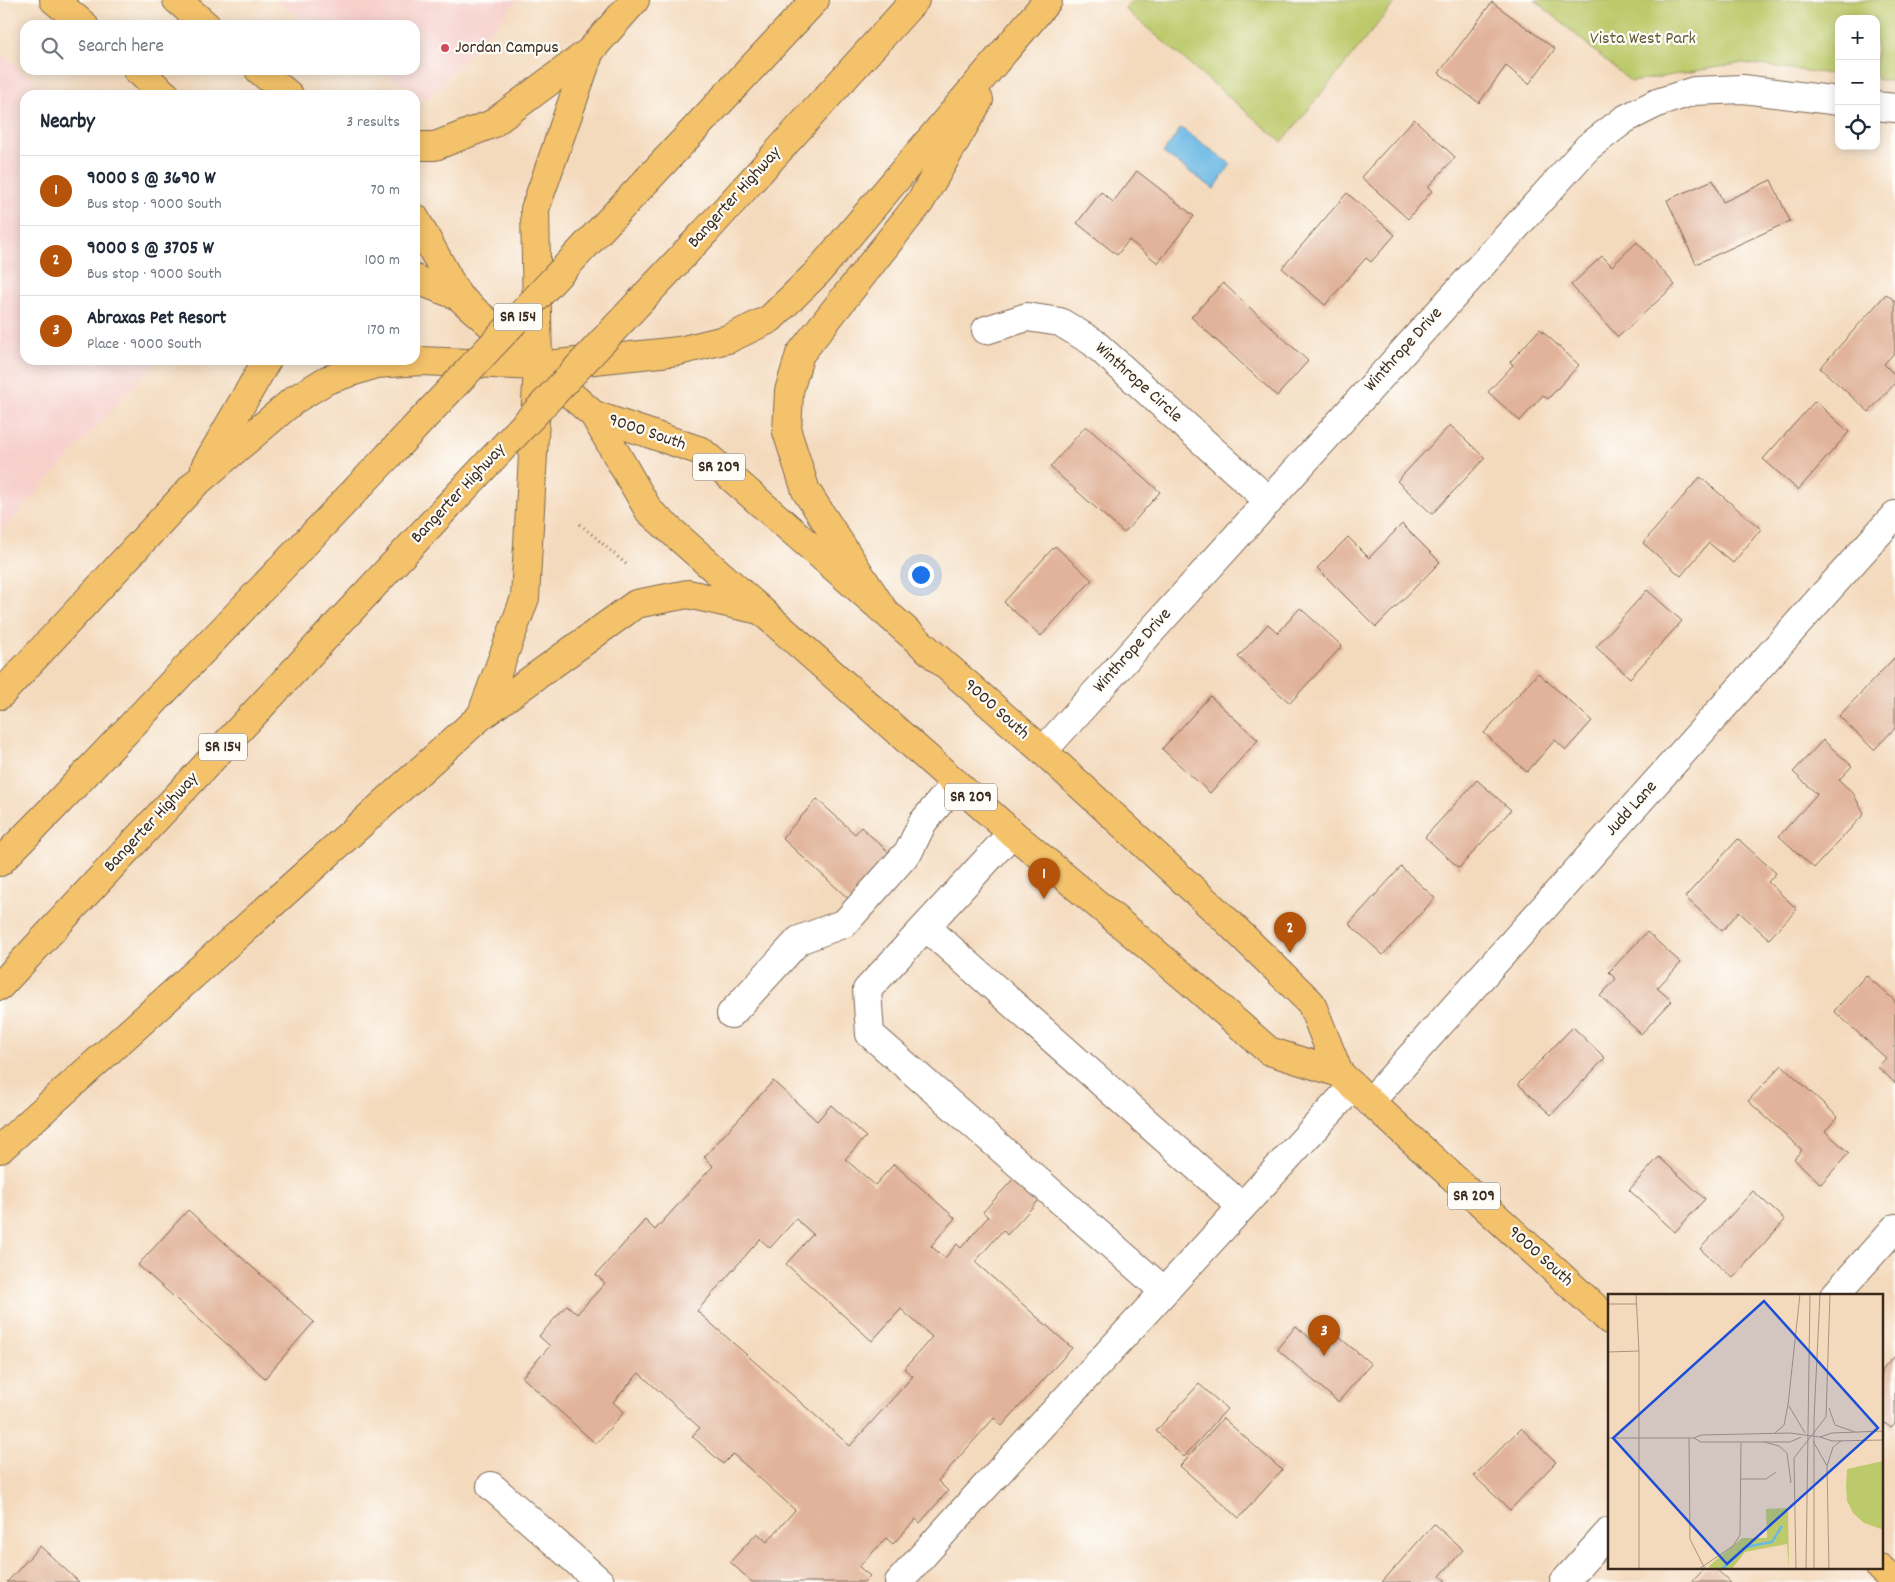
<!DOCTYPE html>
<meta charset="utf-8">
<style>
:root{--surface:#fff;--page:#f6f6f7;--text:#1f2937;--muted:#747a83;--line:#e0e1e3;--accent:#b45309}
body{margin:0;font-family:Dekko,sans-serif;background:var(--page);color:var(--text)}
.controls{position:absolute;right:15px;top:15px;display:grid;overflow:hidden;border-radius:10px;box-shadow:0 2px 12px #0003}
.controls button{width:45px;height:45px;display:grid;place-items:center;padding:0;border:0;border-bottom:1px solid var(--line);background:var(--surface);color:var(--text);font:25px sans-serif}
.you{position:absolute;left:920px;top:574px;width:18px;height:18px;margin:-12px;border:4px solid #fff;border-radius:50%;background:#1a73e8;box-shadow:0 0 0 8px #1a73e833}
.badge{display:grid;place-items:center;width:32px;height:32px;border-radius:50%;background:var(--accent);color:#fff;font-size:16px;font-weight:700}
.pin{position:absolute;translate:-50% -41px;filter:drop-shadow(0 1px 2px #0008)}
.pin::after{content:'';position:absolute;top:26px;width:18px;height:15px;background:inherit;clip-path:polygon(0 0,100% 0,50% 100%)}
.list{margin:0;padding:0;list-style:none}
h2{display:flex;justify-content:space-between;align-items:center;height:65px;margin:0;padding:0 20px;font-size:21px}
h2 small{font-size:16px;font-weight:400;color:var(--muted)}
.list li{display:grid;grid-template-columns:32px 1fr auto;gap:15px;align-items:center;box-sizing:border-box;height:70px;padding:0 20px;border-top:1px solid var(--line)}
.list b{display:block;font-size:19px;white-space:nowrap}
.list p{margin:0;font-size:16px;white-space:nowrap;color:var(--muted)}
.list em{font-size:16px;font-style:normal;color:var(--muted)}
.icon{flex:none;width:28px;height:28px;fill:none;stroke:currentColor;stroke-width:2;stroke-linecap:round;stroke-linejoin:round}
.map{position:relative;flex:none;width:1895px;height:1582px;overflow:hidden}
.search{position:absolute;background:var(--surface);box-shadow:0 2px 12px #0003;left:20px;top:20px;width:400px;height:55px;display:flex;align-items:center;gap:12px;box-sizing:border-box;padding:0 18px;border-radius:15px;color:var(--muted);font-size:19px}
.panel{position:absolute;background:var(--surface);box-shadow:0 2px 12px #0003;left:20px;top:90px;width:400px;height:275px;border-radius:15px}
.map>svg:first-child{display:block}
.built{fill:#f7d0cc}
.green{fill:#bdca6c;stroke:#7c7a45}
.water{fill:#6ab8e4;stroke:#527181}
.building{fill:#e1b39a;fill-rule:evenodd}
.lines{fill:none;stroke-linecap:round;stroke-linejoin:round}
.minor-casing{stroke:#7c6856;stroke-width:30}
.major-casing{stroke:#7c6856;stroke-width:30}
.highway-casing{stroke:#7c6856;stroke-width:30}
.path{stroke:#7c6856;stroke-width:3;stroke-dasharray:1 4;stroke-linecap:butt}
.minor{stroke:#fff;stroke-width:28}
.major{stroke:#f4c26a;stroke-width:28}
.highway{stroke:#f4c26a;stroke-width:28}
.highway-bridge-casing{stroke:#7c6856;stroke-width:30;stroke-linecap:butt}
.highway-bridge{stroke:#f4c26a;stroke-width:28}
.poi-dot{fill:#d1495b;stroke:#fdfcf7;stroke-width:2}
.labels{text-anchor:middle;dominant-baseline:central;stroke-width:4.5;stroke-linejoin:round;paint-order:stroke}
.shield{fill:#fdfcf7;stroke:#75695f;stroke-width:1}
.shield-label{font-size:16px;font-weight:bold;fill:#3b2a1e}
.park-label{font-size:18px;fill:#625a35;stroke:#fdfcf7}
.poi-label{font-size:18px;fill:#3b2a1e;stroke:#fdfcf7;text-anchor:start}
.street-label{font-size:18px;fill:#3b2a1e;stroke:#fdfcf7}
.inset-river{fill:none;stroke:#6ab8e4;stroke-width:2.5}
.inset-road{fill:none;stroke:#aa947d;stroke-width:1}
.view{fill:#1d4ed8;fill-opacity:0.15;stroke:#1d4ed8;stroke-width:2.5}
.inset-edge{fill:none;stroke:#3b2a1e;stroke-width:2.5}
</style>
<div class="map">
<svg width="1895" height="1582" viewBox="0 0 1895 1582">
<rect width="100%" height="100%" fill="#fdfcf7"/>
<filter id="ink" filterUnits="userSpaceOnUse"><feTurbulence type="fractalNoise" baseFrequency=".02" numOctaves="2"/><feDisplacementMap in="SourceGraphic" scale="10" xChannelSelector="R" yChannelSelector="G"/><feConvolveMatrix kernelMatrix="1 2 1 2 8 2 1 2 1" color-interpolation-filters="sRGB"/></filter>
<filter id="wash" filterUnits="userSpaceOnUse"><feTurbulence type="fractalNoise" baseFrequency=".0096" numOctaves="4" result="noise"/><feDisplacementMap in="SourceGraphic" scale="20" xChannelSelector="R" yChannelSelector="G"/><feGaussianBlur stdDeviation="1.12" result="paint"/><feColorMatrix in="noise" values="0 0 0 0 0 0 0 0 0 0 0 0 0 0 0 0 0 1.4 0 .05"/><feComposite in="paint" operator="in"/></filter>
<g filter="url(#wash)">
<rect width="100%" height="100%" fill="#f4dabd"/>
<g class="built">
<path d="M275 0H518L427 100 381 70H415V25H313Z"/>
<path d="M0 51 49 95H25V360H157L0 533Z"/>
</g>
<g class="green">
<path d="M1133 0H1397L1282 142 1125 9Z"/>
<path d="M1535 0H1895V82L1876 79V19H1839V75L1743 63 1631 82Z"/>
</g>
<path class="water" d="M1181 128 1231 164 1214 189 1163 153Z"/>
<g id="blocks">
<g class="building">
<path d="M1492 2 1555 49 1529 84 1506 66 1479 103 1439 73Z"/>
<path d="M1414 119 1455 157 1428 187 1432 191 1408 219 1361 177Z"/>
<path d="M1137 171 1194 216 1158 263 1129 240 1117 255 1077 223 1101 192 1113 202Z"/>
<path d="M1713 180 1723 202 1771 180 1790 221 1696 264 1667 200Z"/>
<path d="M1347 193 1395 235 1371 262 1366 258 1325 305 1282 268Z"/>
<path d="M1637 242 1675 285 1618 337 1571 285 1602 256 1612 266Z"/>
<path d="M1223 283 1308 361 1277 396 1191 317Z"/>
<path d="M1886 294 1895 301V352L1884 364 1895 375V383L1869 412 1820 368Z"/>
<path d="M1540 329 1579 365 1548 399 1543 395 1520 421 1488 392 1513 365 1510 362Z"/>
<path d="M1815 401 1849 432 1798 490 1763 459Z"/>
<path d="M1450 425 1485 458 1432 514 1397 481Z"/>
<path d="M1086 426 1160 492 1124 533 1050 467Z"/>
<path d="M1700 477 1761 529 1733 563 1709 543 1681 576 1643 543Z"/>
<path d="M1402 524 1440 562 1376 627 1317 568 1348 537 1369 558Z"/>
<path d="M1055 546 1092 580 1041 636 1004 602Z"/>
<path d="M1647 590 1682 621 1630 678 1596 647Z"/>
<path d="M1300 608 1342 646 1290 703 1238 657 1268 624 1278 633Z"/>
<path d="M1895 657V728L1874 750 1839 716Z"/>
<path d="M1538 673 1592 721 1566 750 1555 740 1527 772 1484 733Z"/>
<path d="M1210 696 1258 740 1210 793 1162 749Z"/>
<path d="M1823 740 1852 766 1839 780 1853 793 1864 814 1814 868 1779 836 1817 794 1793 772Z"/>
<path d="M1477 780 1511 810 1459 868 1425 837Z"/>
<path d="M817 799 855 834 861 827 893 856 852 902 782 838Z"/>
<path d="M1738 839 1776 873 1768 882 1797 909 1769 939 1739 912 1722 931 1685 897Z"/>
<path d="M1401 867 1435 898 1383 955 1349 924Z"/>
<path d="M1647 932 1681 963 1657 988 1672 1001 1641 1034 1600 996 1616 979 1609 972Z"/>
<path d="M1866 975 1895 1001V1083L1878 1067 1886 1058 1834 1011Z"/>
<path d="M1573 1027 1605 1058 1551 1115 1518 1084Z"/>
<path d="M1782 1065 1838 1117 1825 1131 1849 1153 1821 1184 1794 1159 1802 1150 1748 1101Z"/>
<path d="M773 1081 817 1121 831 1105 866 1137 845 1159 875 1185 894 1164 955 1218 931 1246 945 1258 957 1244 961 1248 988 1217 983 1212 1014 1178 1039 1200 1007 1235 1003 1230 975 1262 1072 1348 1002 1426 994 1418 938 1481 948 1491 920 1523 916 1519 893 1544 886 1538 859 1567 870 1576 864 1582H752L730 1562 757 1533 767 1542 795 1510 733 1454 723 1464 692 1436 700 1428 639 1373 613 1402 624 1412 596 1444 522 1377 550 1346 539 1336 567 1305 577 1314 605 1283 596 1275 645 1220 655 1230 713 1166 704 1157ZM796 1219 813 1234 786 1264 872 1341 901 1309 932 1337 904 1369 913 1376 850 1446 697 1311 760 1239 770 1248Z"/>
<path d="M1659 1157 1705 1199 1675 1232 1629 1190Z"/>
<path d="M1753 1191 1785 1220 1733 1278 1700 1249Z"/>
<path d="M188 1210 314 1322 265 1378 138 1265Z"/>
<path d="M1296 1326 1320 1347 1323 1343 1330 1348 1338 1336 1371 1364 1338 1402 1277 1349Z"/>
<path d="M1895 1356V1424L1891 1428 1881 1420V1371Z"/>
<path d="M1199 1384 1227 1409 1184 1457 1156 1431Z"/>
<path d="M1223 1418 1282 1470 1239 1518 1180 1466Z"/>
<path d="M1521 1428 1556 1462 1510 1510 1474 1476Z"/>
<path d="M1434 1524 1463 1550 1440 1576 1446 1581 1445 1582H1382Z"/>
<path d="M40 1546 79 1582H7Z"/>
<path d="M1705 1568H1715L1730 1582H1692Z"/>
</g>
</g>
</g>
<g filter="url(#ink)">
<use href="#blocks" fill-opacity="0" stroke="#7c6856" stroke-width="1"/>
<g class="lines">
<defs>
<g id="minor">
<path d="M1876 106 1895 108"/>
<path d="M986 330 1027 317 1060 322 1093 342 1269 501"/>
<path d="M1043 751 1588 147 1625 119 1657 103 1694 91 1743 89 1839 101"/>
<path d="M1012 833 867 990 870 1034 1164 1291"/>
<path d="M926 927 1241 1206"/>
<path d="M731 1014 799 940 845 923 909 851 923 822 956 783"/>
<path d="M1370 1102 1895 515"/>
<path d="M1834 1296 1895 1228"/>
<path d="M491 1486 600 1582"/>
<path d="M899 1582 961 1513 1353 1086"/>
<path d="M1564 1582 1609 1532"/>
</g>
<g id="major">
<path d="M54 0 84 25"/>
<path d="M177 0 206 25"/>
<path d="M137 70 166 95"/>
<path d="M259 70 289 95"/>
<path d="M415 218 458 296"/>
<path d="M415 279 458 296 594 415 649 511 1012 833 1187 979 1269 1051 1339 1073 1609 1320"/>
<path d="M594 415 701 451 884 611 1043 751 1224 918 1311 1003 1339 1073"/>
<path d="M1880 1568 1895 1582"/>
</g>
<g id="highway">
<path d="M415 146H435L492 124 590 51 635 0"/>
<path d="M649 178 815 0"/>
<path d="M706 231 915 0"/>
<path d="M205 467 267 360"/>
<path d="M884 611 806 491 787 432 789 391 800 354 920 202 979 100"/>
<path d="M0 695 195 484 294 400 327 380 376 364 421 361 538 366 679 351 728 339 770 319 817 273 1048 0"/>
<path d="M481 716 525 598 538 366 535 209 590 51"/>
<path d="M0 862 53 808 388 456"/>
<path d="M0 986 446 508"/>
<path d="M0 1149 481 716 636 604 688 594 760 610"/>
</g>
</defs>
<use href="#minor" class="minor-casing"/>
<use href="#major" class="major-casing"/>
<use href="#highway" class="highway-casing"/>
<path class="path" d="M580 524 627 565"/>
<use href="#minor" class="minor"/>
<use href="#major" class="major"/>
<use href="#highway" class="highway"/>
<defs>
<g id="highway-bridge">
<path d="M388 456 649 178"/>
<path d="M446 508 706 231"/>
</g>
</defs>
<use href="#highway-bridge" class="highway-bridge-casing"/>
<use href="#highway-bridge" class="highway-bridge"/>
</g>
</g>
<circle class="poi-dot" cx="445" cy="48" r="5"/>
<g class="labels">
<g class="shield">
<rect x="494" y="303.5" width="48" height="27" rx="4"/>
<rect x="693" y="453.5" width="52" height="27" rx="4"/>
<rect x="199" y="733.5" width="48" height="27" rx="4"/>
<rect x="945" y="783.5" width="52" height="27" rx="4"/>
<rect x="1448" y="1182.5" width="52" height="27" rx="4"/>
</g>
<g class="shield-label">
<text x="518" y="317">SR 154</text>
<text x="719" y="467">SR 209</text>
<text x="223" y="747">SR 154</text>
<text x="971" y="797">SR 209</text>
<text x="1474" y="1196">SR 209</text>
</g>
<g class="park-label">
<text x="1643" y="39">Vista West Park</text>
</g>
<g class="poi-label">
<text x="455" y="48">Jordan Campus</text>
</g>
<g class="street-label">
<text transform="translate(735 198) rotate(-48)">Bangerter Highway</text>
<text transform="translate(1404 350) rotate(-48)">Winthrope Drive</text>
<text transform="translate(1138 383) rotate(42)">Winthrope Circle</text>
<text transform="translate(647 433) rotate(19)">9000 South</text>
<text transform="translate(459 494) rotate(-47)">Bangerter Highway</text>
<text transform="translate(1133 651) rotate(-48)">Winthrope Drive</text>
<text transform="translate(996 710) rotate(42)">9000 South</text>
<text transform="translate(1632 809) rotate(-48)">Judd Lane</text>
<text transform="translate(152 823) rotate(-47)">Bangerter Highway</text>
<text transform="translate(1540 1257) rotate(42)">9000 South</text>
</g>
</g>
<g transform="translate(1608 1294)">
<rect width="275" height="275" fill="#f4dabd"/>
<path d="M275 167V234L273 235 256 229 245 219 239 207 238 193 239 175ZM180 214 181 275 179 250 137 258 124 275H103L101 272 134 244H159L158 215Z" fill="#bdca6c"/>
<path class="inset-river" d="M114 275 138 253 164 248 174 232"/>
<path class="inset-road" d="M28 0 31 57V275M0 10H28M0 58 31 57M181 112 197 139M221 114 227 131 247 138M166 140 176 131 180 111 192 0M212 143 224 147 275 146M0 144H86L93 141 182 139 212 143 224 139 275 137M81 144 82 245 97 275M86 144 93 148H182L193 143M205 147 219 172M156 148 171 152 179 159 183 189M133 185H158L168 178M91 275 125 252 132 241 133 149M188 275 186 164 218 123 222 0M198 275 202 0M206 275V125L212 0M221 275 219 172 225 153 233 147"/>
<path class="view" d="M156 7 270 134 119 270 5 144Z"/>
<rect width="275" height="275" class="inset-edge"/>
</g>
</svg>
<div class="controls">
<button>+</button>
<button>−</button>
<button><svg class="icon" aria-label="locate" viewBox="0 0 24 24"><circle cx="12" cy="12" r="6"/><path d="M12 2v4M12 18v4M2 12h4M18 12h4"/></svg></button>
</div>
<div class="you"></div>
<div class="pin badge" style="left:1044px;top:899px">1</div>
<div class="pin badge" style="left:1290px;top:953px">2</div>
<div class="pin badge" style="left:1324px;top:1356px">3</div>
<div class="search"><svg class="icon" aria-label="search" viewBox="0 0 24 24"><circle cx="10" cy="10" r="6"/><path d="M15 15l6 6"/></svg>Search here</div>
<section class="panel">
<h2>Nearby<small>3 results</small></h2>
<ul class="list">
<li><span class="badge">1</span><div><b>9000 S @ 3690 W</b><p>Bus stop · 9000 South</p></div><em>70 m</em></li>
<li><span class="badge">2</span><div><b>9000 S @ 3705 W</b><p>Bus stop · 9000 South</p></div><em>100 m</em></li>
<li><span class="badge">3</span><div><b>Abraxas Pet Resort</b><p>Place · 9000 South</p></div><em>170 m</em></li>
</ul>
</section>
</div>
